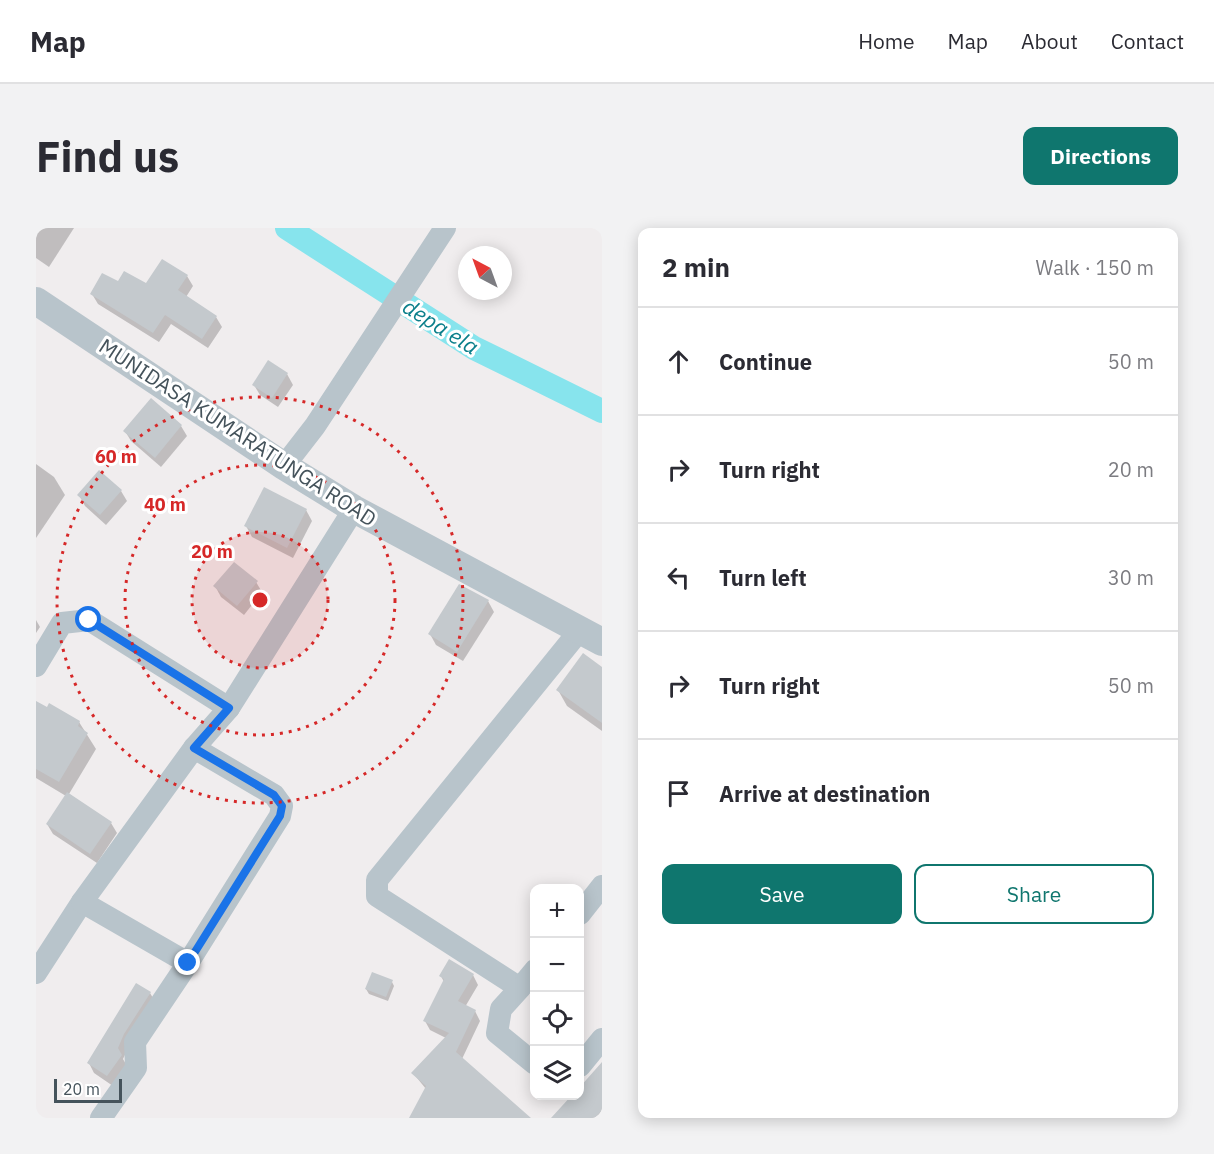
<!DOCTYPE html>
<meta charset="utf-8">
<style>
:root{--surface:#fff;--page:#f2f2f3;--text:#2b2b33;--muted:#7c7c81;--line:#e1e1e2;--accent:#0f766e}
body{margin:0;font-family:"IBM Plex Sans",sans-serif;background:var(--page);color:var(--text)}
.controls{position:absolute;right:18px;bottom:18px;display:grid;overflow:hidden;border-radius:12px;box-shadow:0 3px 15px #0003}
.controls button{width:54px;height:54px;display:grid;place-items:center;padding:0;border:0;border-bottom:2px solid var(--line);background:var(--surface);color:var(--text);font:30px sans-serif}
.compass{position:absolute;left:422px;top:18px;width:54px;height:54px;border-radius:50%;background:var(--surface);box-shadow:0 3px 15px #0003;rotate:319deg}
.scale{position:absolute;left:18px;bottom:15px;width:68px;box-sizing:border-box;padding-left:6px;border:3px solid #45535b;border-top:0;font-size:16px;line-height:21px;white-space:nowrap;color:#45535b;-webkit-text-stroke:4px #fff;paint-order:stroke}
.stop{position:absolute;width:18px;height:18px;margin:-14px;border:4px solid #1a73e8;border-radius:50%;background:#fff}
.stop.end{background:#1a73e8;border-color:#fff;box-shadow:0 2px 6px #0008}
.list{margin:0;padding:0;list-style:none}
h2{display:flex;justify-content:space-between;align-items:center;height:78px;margin:0;padding:0 24px;font-size:26px}
h2 small{font-size:20px;font-weight:400;color:var(--muted)}
.list li{display:grid;grid-template-columns:39px 1fr auto;gap:18px;align-items:center;box-sizing:border-box;height:108px;padding:0 24px;border-top:2px solid var(--line)}
.list b{display:block;font-size:22px;white-space:nowrap}
.list em{font-size:20px;font-style:normal;color:var(--muted)}
.actions{display:flex;gap:12px;padding:18px 24px}
.actions a{flex:1;padding:14px 0;border:2px solid var(--accent);border-radius:12px;text-align:center;font-size:21px;color:var(--accent)}
.actions .main{background:var(--accent);color:#fff}
.icon{flex:none;width:33px;height:33px;fill:none;stroke:currentColor;stroke-width:2;stroke-linecap:round;stroke-linejoin:round}
.map{position:relative;flex:none;width:566px;height:890px;overflow:hidden;border-radius:12px}
header{display:flex;align-items:center;gap:36px;box-sizing:border-box;height:84px;padding:0 30px;background:var(--surface);border-bottom:2px solid var(--line)}
header strong{font-size:28px}
nav{display:flex;gap:33px;margin-inline-start:auto;font-size:21px}
.intro{display:flex;align-items:center;justify-content:space-between;box-sizing:border-box;height:144px;padding:0 36px}
h1{margin:0;font-size:42px}
.button{padding:15px 27px;border-radius:12px;background:var(--accent);color:#fff;font-size:21px;font-weight:700}
main{display:flex;gap:36px;padding:0 36px}
aside{flex:1;background:var(--surface);border-radius:12px;box-shadow:0 3px 15px #0003}
.map>svg:first-child{display:block}
.shadow{fill:#0003}
.lines{fill:none;stroke-linecap:round;stroke-linejoin:round}
.canal{stroke:#87e4ed;stroke-width:24}
.building{fill:#c4c9cd}
.minor{stroke:#b8c4cb;stroke-width:22}
.tertiary{stroke:#b8c4cb;stroke-width:28}
.route{stroke:#1a73e8;stroke-width:8}
.ring{fill:none;stroke:#d62828;stroke-width:3;stroke-dasharray:3 6}
.labels{text-anchor:middle;dominant-baseline:central;stroke-width:6;stroke-linejoin:round;paint-order:stroke}
.street-label{font-size:21px;fill:#45535b;stroke:#fff}
.water-label{font-size:22px;font-style:italic;fill:#0b7f8b;stroke:#fff}
.centre{fill:#d62828;stroke:#fff;stroke-width:3}
.ring-label{font-size:18px;text-anchor:middle;font-weight:bold;fill:#d62828;stroke:#fff;stroke-width:6;stroke-linejoin:round;paint-order:stroke}
</style>
<header>
<strong>Map</strong>
<nav><a>Home</a><a>Map</a><a>About</a><a>Contact</a></nav>
</header>
<div class="intro"><h1>Find us</h1><a class="button">Directions</a></div>
<main>
<div class="map">
<svg width="566" height="890" viewBox="0 0 566 890">
<rect width="100%" height="100%" fill="#f0edee"/>
<g class="shadow">
<path d="M0 0H38L13 39 0 30Z"/>
<path d="M151 48 157 58 150 69 180 89 186 99 172 120 135 96 123 114 62 76 56 66 82 55 111 57Z"/>
<path d="M251 146 257 157 242 179 224 167 218 157Z"/>
<path d="M145 198 151 208 125 239 95 213 89 203Z"/>
<path d="M0 236 18 249 29 267 0 310Z"/>
<path d="M85 263 91 273 70 297 49 278 43 267Z"/>
<path d="M270 282 276 293 257 330 216 309 210 298Z"/>
<path d="M220 354 226 364 208 387 185 369 179 358Z"/>
<path d="M452 373 458 384 427 433 400 417 394 406Z"/>
<path d="M0 392 4 399 0 405Z"/>
<path d="M547 427 566 440V503L531 478 522 462Z"/>
<path d="M0 485 43 494 60 521 33 566 75 595 81 605 61 635 17 606 11 596 30 568 0 550Z"/>
<path d="M437 747 442 757 429 779 439 783 444 793 426 831 493 890H377L390 861 377 845 410 810 394 802 389 793 408 754 405 748Z"/>
<path d="M356 754 358 758 352 773 333 766 330 761Z"/>
<path d="M114 765 120 775 93 818 87 831 91 838 77 858 58 845 53 835Z"/>
<path d="M566 836V890H516L544 868V860Z"/>
</g>
<g class="lines">
<path class="canal" d="M251 0 438 120 566 183"/>
</g>
<g class="building">
<path d="M126 31 152 47 142 62 181 88 166 111 129 87 117 105 54 66 66 45 82 53 88 43 110 55Z"/>
<path d="M232 132 252 145 236 170 216 157Z"/>
<path d="M115 170 146 197 119 230 87 203Z"/>
<path d="M63 242 86 262 64 287 41 267Z"/>
<path d="M228 259 271 281 251 320 208 298Z"/>
<path d="M198 334 222 353 201 378 177 358Z"/>
<path d="M423 356 453 372 421 424 392 406Z"/>
<path d="M547 425 566 439V495L520 462Z"/>
<path d="M0 473 11 479 13 475 44 493 42 498 52 505 23 554 0 541Z"/>
<path d="M31 564 76 594 54 626 10 596Z"/>
<path d="M413 731 438 746 422 773 440 782 420 824 495 890H373L390 858 375 845 413 805 387 793 408 751 403 748Z"/>
<path d="M336 744 357 752 350 769 329 761Z"/>
<path d="M100 755 115 764 88 806 82 820 86 827 71 848 51 835Z"/>
<path d="M566 834V882L559 890H515L536 867H543V860Z"/>
</g>
<g class="lines">
<g class="minor">
<path d="M248 238 279 198 409 0"/>
<path d="M0 438 26 395 53 392 193 480"/>
<path d="M544 686 566 658"/>
<path d="M152 735 244 588 246 578 238 567 158 520"/>
<path d="M499 742 484 760 341 668V652L544 402"/>
<path d="M0 745 46 674"/>
<path d="M484 760 465 781 461 805 499 836"/>
<path d="M544 838 566 811"/>
<path d="M65 890 100 840 99 814 152 735 46 674 158 520 193 480 318 281"/>
</g>
<path class="tertiary" d="M0 73 248 238 318 281 566 414"/>
</g>
<g class="lines">
<path class="route" d="M53 392 193 480 158 520 238 567 246 578 244 588 152 735"/>
</g>
<circle cx="224" cy="372" r="68" fill="#d62828" fill-opacity=".12"/>
<g class="ring">
<circle cx="224" cy="372" r="68"/>
<circle cx="224" cy="372" r="135"/>
<circle cx="224" cy="372" r="203"/>
</g>
<g class="labels">
<g class="street-label">
<text transform="translate(202 204) rotate(33)">MUNIDASA KUMARATUNGA ROAD</text>
</g>
<g class="water-label">
<text transform="translate(405 98) rotate(32)">depa ela</text>
</g>
</g>
<circle cx="224" cy="372" r="9" class="centre"/>
<g class="ring-label">
<text x="80" y="235">60 m</text>
<text x="129" y="283">40 m</text>
<text x="176" y="330">20 m</text>
</g>
</svg>
<div class="controls">
<button>+</button>
<button>−</button>
<button><svg class="icon" aria-label="locate" viewBox="0 0 24 24"><circle cx="12" cy="12" r="6"/><path d="M12 2v4M12 18v4M2 12h4M18 12h4"/></svg></button>
<button><svg class="icon" aria-label="layers" viewBox="0 0 24 24"><path d="M12 4l9 5-9 5-9-5zM3 14l9 5 9-5"/></svg></button>
</div>
<svg class="compass" viewBox="-18 -18 36 36"><path d="M0-13l5 13h-10z" fill="#e53935"/><path d="M0 13l5-13h-10z" fill="#7c7c81"/></svg>
<div class="scale">20 m</div>
<div class="stop" style="left:53px;top:392px"></div>
<div class="stop end" style="left:152px;top:735px"></div>
</div>
<aside>
<h2>2 min<small>Walk · 150 m</small></h2>
<ul class="list">
<li><svg class="icon" aria-label="ahead" viewBox="0 0 24 24"><path d="M12 20V5M6 11l6-6 6 6"/></svg><div><b>Continue</b></div><em>50 m</em></li>
<li><svg class="icon" aria-label="right" viewBox="0 0 24 24"><path d="M7 20v-9h11M14 6l5 5-5 5"/></svg><div><b>Turn right</b></div><em>20 m</em></li>
<li><svg class="icon" aria-label="left" viewBox="0 0 24 24"><path d="M17 20v-9H6M10 6l-5 5 5 5"/></svg><div><b>Turn left</b></div><em>30 m</em></li>
<li><svg class="icon" aria-label="right" viewBox="0 0 24 24"><path d="M7 20v-9h11M14 6l5 5-5 5"/></svg><div><b>Turn right</b></div><em>50 m</em></li>
<li><svg class="icon" aria-label="arrive" viewBox="0 0 24 24"><path d="M6 21V4h12l-3 4 3 4H6"/></svg><div><b>Arrive at destination</b></div></li>
</ul>
<div class="actions"><a class="main">Save</a><a>Share</a></div>
</aside>
</main>
